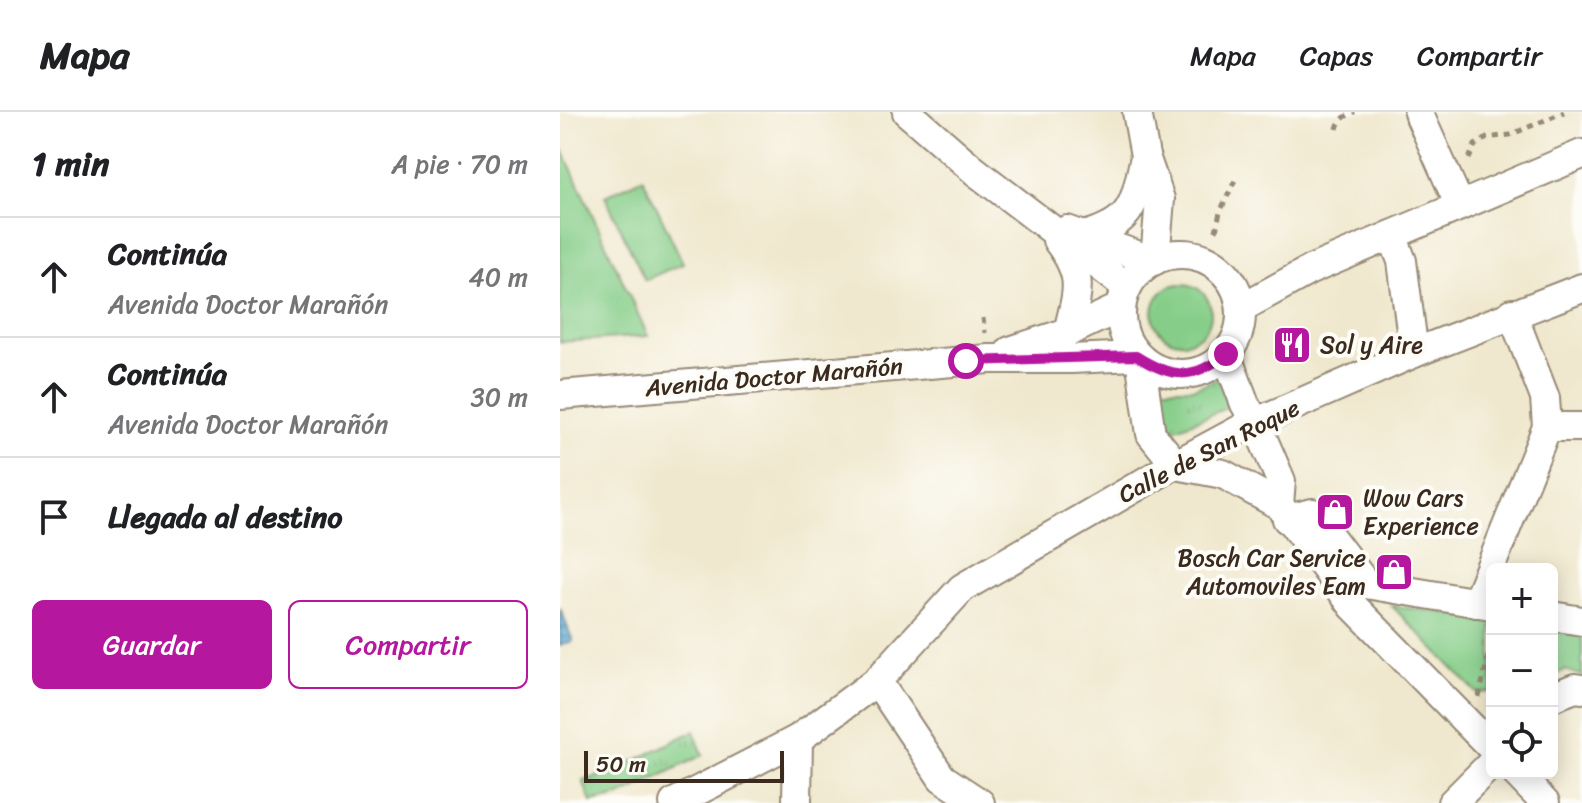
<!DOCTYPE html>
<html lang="es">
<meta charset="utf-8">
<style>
:root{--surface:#fff;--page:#f6f6f6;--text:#202124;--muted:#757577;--line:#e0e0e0;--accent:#b5179e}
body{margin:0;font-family:Sriracha,sans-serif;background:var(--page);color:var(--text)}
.controls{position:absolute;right:24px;bottom:24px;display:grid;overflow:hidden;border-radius:12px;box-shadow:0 4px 20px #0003}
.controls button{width:72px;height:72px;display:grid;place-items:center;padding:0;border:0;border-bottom:2px solid var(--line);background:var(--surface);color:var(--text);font:40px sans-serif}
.scale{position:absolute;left:24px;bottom:20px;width:200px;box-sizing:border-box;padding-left:8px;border:4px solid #3b2a1e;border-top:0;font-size:22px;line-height:28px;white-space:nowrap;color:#3b2a1e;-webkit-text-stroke:6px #fdfcf7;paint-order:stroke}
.stop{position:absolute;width:24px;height:24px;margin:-18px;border:6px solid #b5179e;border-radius:50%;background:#fff}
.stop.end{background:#b5179e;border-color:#fff;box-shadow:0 2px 8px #0008}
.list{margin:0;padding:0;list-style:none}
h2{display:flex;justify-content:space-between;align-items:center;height:104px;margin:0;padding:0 32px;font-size:34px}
h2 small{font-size:26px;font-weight:400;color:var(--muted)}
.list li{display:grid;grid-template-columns:52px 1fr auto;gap:24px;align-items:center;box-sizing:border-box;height:120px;padding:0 32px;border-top:2px solid var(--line)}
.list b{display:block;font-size:30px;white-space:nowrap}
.list p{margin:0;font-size:26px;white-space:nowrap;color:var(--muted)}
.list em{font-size:26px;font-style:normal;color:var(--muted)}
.actions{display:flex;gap:16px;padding:24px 32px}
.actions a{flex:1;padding:18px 0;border:2px solid var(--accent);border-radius:12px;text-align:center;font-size:28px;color:var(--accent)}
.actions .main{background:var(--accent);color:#fff}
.icon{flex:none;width:44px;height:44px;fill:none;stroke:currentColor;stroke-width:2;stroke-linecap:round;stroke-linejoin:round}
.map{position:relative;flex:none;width:1022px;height:691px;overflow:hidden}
header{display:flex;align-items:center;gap:48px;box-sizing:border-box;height:112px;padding:0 40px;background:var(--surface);border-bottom:2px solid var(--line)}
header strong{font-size:38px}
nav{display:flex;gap:44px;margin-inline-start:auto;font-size:28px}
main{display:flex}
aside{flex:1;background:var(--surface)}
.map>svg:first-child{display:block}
.grass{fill:url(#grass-tufts);stroke:#607c53;stroke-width:2}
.green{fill:#85cd88;stroke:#607c53;stroke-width:2}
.water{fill:url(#water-rules);stroke:#4e6a7c;stroke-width:2}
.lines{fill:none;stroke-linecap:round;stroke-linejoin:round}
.minor-casing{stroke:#968976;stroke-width:32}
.path{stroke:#968976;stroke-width:5;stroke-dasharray:6 6;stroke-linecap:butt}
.minor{stroke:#fff;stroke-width:28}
.route{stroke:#b5179e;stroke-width:10}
.labels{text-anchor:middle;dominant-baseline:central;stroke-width:8;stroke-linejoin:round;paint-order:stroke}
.poi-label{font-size:24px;fill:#3b2a1e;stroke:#fdfcf7;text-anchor:start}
.street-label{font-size:24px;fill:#3b2a1e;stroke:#fdfcf7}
</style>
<header>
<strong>Mapa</strong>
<nav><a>Mapa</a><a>Capas</a><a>Compartir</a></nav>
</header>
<main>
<aside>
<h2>1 min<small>A pie · 70 m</small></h2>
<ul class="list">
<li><svg class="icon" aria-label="ahead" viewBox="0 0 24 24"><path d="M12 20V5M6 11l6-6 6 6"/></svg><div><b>Continúa</b><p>Avenida Doctor Marañón</p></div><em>40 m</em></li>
<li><svg class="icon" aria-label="ahead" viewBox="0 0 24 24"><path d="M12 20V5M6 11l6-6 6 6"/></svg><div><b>Continúa</b><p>Avenida Doctor Marañón</p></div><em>30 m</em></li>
<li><svg class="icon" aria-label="arrive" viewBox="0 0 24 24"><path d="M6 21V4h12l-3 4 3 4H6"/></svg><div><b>Llegada al destino</b></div></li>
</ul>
<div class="actions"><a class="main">Guardar</a><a>Compartir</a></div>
</aside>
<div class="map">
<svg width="1022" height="691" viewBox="0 0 1022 691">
<defs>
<pattern id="grass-tufts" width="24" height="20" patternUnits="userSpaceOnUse" patternTransform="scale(2)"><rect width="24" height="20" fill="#85cd88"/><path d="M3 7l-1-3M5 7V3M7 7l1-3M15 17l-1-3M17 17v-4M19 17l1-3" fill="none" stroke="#74b075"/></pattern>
<pattern id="water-rules" width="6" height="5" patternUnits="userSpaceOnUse" patternTransform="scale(2)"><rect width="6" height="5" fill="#60abd9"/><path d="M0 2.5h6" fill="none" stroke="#508baf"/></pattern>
</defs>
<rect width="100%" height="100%" fill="#fdfcf7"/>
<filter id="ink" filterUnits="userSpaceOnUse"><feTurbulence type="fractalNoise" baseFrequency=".0125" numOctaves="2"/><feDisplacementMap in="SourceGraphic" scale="16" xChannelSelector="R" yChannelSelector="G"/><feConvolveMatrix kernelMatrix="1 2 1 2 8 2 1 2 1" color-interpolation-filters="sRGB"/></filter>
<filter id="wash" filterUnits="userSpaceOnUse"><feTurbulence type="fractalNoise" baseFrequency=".006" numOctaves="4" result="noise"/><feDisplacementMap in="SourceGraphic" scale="32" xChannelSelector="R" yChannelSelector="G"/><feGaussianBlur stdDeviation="1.8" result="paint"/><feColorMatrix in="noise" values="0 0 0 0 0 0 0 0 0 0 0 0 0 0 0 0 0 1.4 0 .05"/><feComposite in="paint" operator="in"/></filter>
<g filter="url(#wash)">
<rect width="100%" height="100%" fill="#f0e8ce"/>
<g class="grass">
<path d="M660 266 669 295 612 318 593 276H634Z"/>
<path d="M134 619 143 643 60 684 31 690 23 669 52 660Z"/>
</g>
<g class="green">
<path d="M0 32 88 224 0 230Z"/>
<path d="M83 66 123 151 85 168 45 84Z"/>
<circle cx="622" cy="201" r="29"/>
<path d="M832 494 932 507V580L917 581Z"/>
<path d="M992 517 1022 522V564L1005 558 992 564Z"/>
</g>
<path class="water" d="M0 496 13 529 0 533Z"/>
</g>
<g filter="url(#ink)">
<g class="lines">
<defs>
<g id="minor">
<path d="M347 0 415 59 567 175"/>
<path d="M577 0 585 44 600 87 595 148"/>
<path d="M858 0 900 94"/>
<path d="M507 118 593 149"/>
<path d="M832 123 842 149 854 241"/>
<path d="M524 124C575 110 574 91 585 45"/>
<path d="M497 128C525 165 518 178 508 220"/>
<circle cx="621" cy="202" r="60"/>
<path d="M681 196 750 158 1022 42"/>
<path d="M450 239 508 220 561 195"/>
<path d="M666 242 685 292 696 311 721 369 719 393"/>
<path d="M580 246 591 322 616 353 663 362 719 393 793 494 932 636"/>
<path d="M0 283 429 247H511L576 244"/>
<path d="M987 315H1022"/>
<path d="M727 407 752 401 806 472 931 493"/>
<path d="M916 491 987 315 985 286 952 201"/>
<path d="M992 504 1022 509"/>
<path d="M317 569 382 666 420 691"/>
<path d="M992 585 1015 576 1022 577"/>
<path d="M956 661 985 691"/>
<path d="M114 691 238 627 317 569 402 476 607 357 683 316 854 241 1022 176"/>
<path d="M237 691 238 627"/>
<path d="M892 691 932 651"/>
</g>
</defs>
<use href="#minor" class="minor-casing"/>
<g class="path">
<path d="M777 17C779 7 786 4 795 0"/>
<path d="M909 47 915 33 927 26 950 23 1004 0"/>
<path d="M656 119 660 100 677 64"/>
<path d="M423 206 425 221"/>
<path d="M919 585 932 528"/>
</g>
<use href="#minor" class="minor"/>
</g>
</g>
<g class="lines" filter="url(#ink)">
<path class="route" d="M406 249 576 244C611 266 633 269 666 242"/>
</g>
<defs>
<symbol id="restaurant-square" viewBox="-11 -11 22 22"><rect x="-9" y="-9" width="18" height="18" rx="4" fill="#b5179e" stroke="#fdfcf7"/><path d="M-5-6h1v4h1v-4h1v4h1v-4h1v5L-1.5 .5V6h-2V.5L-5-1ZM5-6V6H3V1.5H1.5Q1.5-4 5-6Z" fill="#fff"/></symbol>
<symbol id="shop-square" viewBox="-11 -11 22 22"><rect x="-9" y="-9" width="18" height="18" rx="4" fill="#b5179e" stroke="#fdfcf7"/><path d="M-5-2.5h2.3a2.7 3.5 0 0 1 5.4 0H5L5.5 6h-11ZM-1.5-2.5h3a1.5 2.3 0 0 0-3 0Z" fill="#fff"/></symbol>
</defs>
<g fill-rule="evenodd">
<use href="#restaurant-square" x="710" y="211" width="44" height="44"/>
<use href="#shop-square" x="753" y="378" width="44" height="44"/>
<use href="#shop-square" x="812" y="438" width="44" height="44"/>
</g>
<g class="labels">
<g class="poi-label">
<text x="760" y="233">Sol y Aire</text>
<text x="803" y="386">Wow Cars<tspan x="803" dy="28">Experience</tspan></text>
<text x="806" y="446" text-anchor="end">Bosch Car Service<tspan x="806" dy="28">Automoviles Eam</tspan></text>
</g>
<g class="street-label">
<text transform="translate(214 265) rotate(-5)">Avenida Doctor Marañón</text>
<text transform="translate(649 339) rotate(-27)">Calle de San Roque</text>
</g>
</g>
</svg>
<div class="controls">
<button>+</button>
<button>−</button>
<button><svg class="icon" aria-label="locate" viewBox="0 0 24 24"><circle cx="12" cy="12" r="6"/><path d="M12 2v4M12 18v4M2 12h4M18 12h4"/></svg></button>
</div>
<div class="scale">50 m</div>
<div class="stop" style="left:406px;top:249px"></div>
<div class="stop end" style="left:666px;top:242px"></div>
</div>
</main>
